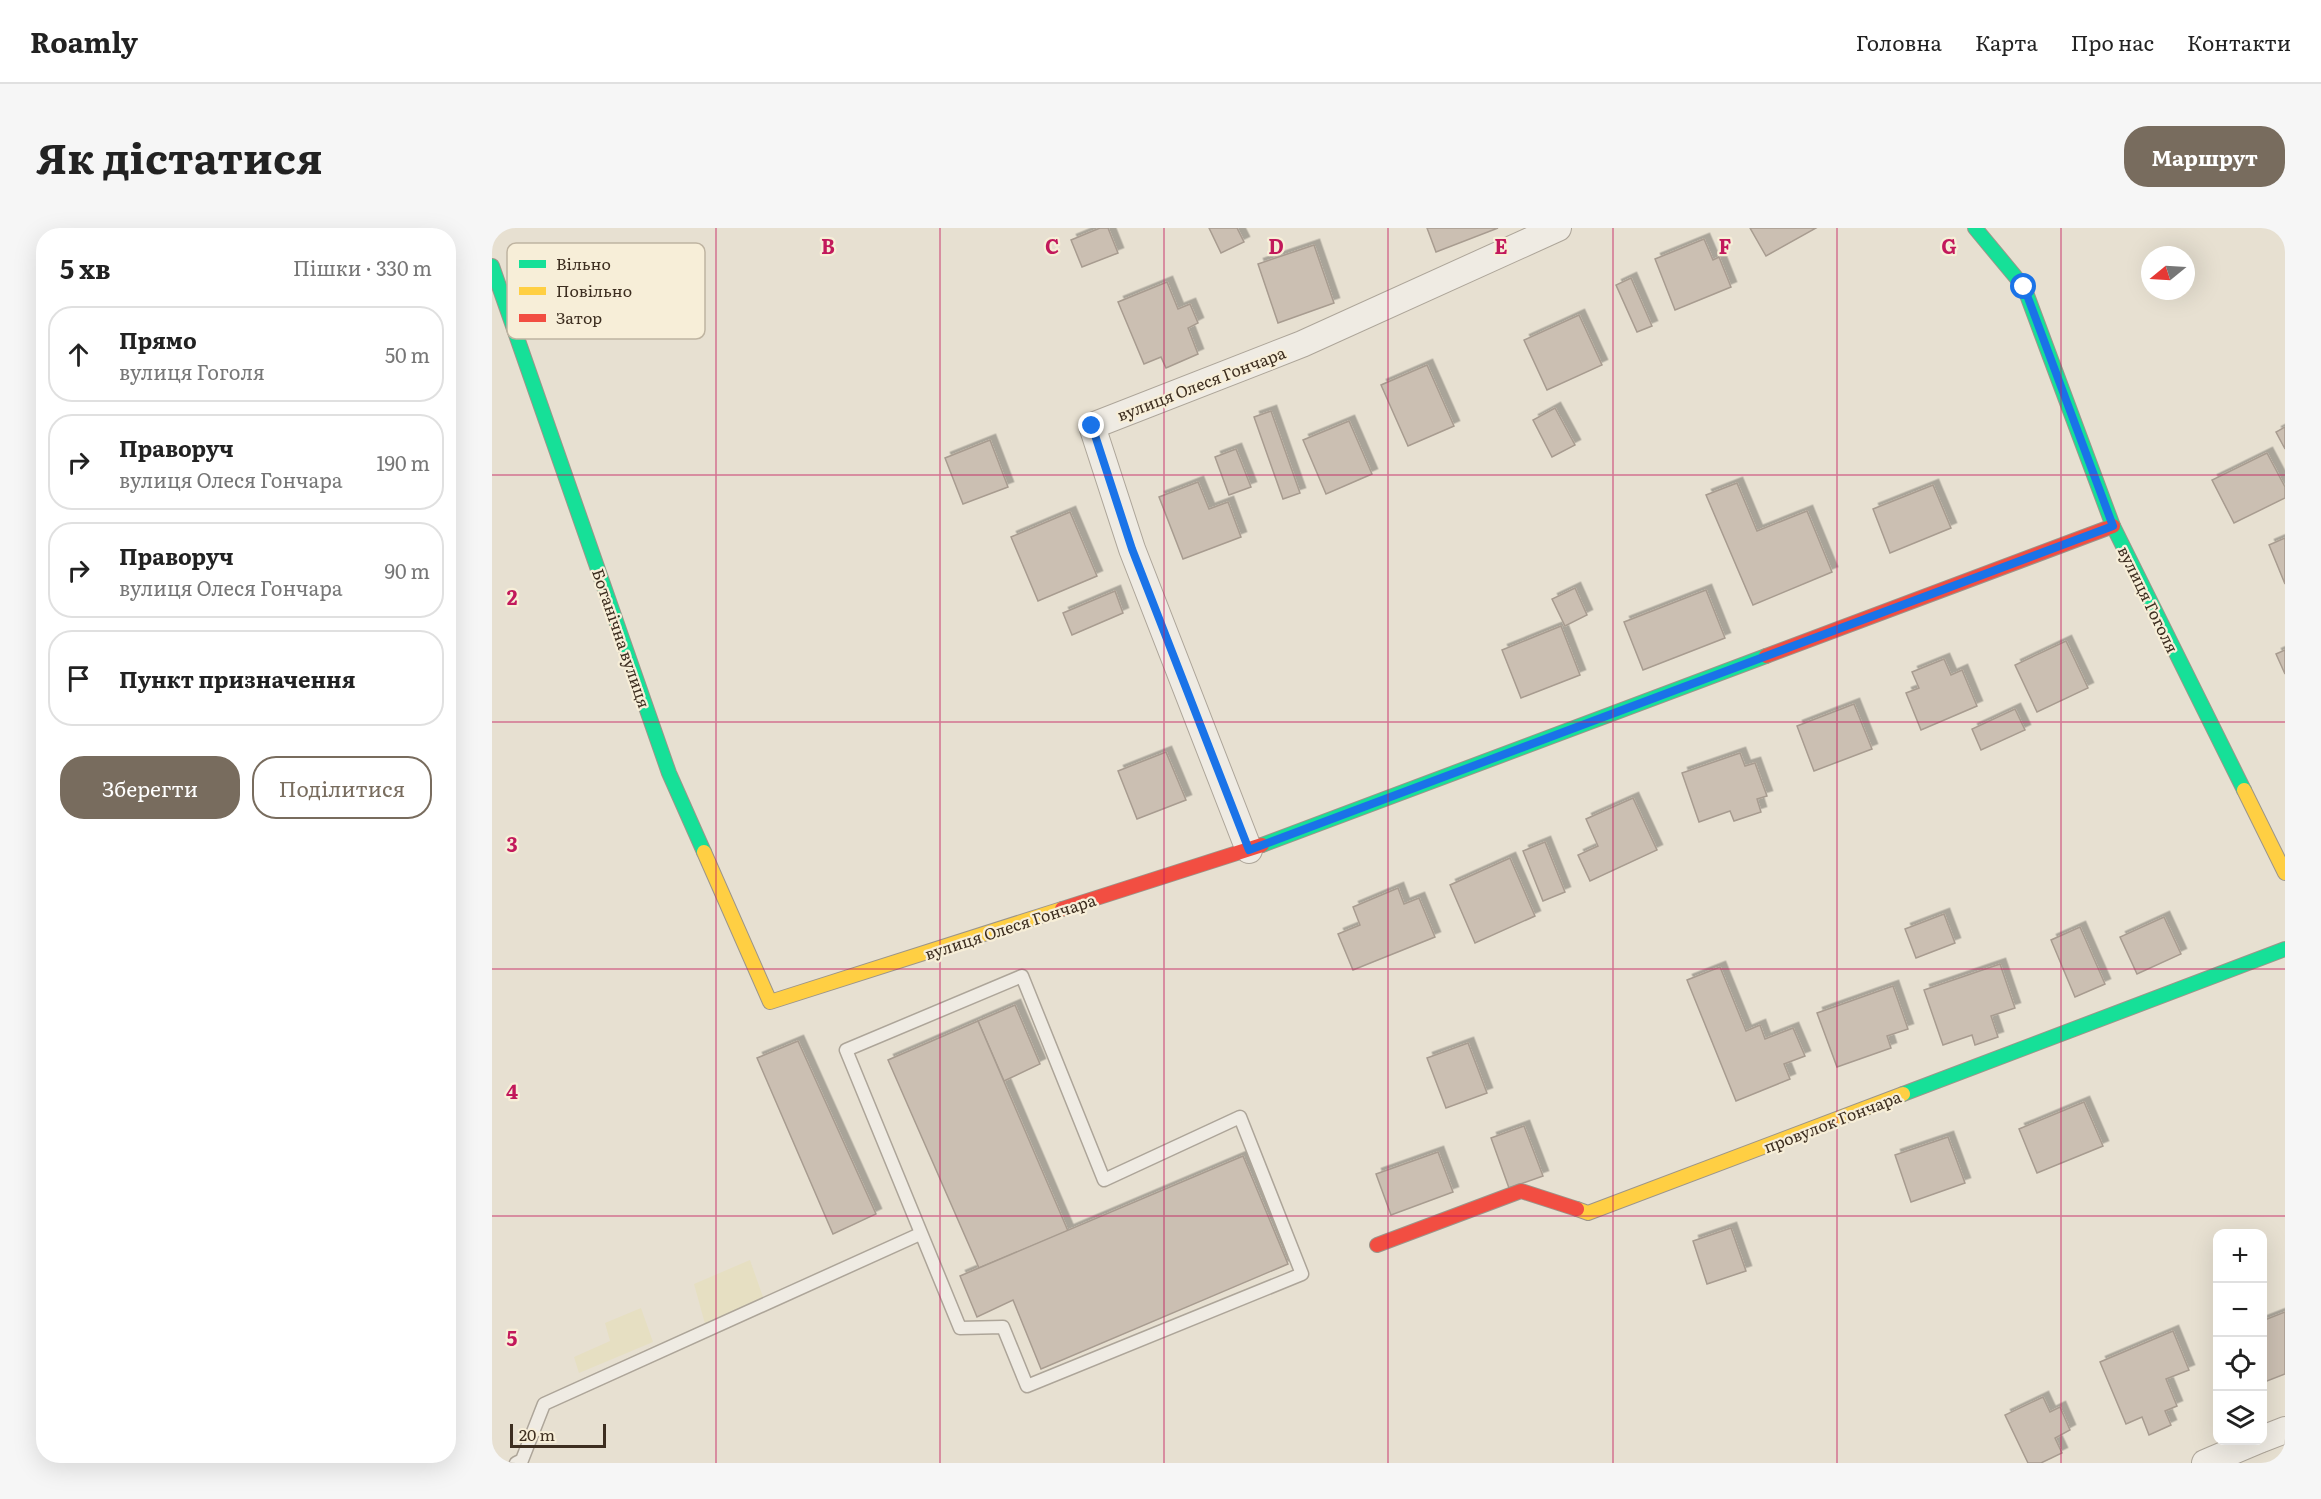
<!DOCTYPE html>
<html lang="uk">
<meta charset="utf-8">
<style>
:root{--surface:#fff;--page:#f6f6f6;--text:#222;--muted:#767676;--line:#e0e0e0;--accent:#786c5e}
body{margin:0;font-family:Literata,serif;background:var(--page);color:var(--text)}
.controls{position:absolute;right:18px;bottom:18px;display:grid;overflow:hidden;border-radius:12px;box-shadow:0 6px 24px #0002}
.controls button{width:54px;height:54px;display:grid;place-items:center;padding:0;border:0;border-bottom:2px solid var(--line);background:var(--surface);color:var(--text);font:30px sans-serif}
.compass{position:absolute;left:1649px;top:18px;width:54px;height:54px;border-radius:50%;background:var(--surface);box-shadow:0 6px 24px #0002;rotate:252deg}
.scale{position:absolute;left:18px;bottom:15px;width:96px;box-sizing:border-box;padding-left:6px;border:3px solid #3d2e20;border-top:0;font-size:16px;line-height:21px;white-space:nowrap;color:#3d2e20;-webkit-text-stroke:4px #f7eed8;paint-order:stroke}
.stop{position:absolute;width:18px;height:18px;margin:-14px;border:4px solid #1a73e8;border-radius:50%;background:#fff}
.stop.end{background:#1a73e8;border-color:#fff;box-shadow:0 2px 6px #0008}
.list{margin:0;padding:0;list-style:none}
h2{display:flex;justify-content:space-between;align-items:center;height:78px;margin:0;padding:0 24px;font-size:26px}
h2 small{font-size:20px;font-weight:400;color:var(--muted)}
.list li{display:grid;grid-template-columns:39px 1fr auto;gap:18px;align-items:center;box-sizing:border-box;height:96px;margin:0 12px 12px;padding:0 12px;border:2px solid var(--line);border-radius:24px}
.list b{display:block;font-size:22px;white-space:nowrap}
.list p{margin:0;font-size:20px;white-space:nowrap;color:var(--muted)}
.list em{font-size:20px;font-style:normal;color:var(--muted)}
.actions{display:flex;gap:12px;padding:18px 24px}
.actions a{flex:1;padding:14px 0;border:2px solid var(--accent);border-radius:24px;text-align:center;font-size:21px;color:var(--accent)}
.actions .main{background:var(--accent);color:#fff}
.icon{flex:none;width:33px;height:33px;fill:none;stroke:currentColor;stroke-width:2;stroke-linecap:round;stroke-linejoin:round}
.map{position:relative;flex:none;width:1793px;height:1235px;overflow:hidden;border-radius:24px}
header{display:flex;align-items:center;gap:36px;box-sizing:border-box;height:84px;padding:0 30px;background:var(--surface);border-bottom:2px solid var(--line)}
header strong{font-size:28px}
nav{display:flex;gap:33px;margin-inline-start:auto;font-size:21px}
.intro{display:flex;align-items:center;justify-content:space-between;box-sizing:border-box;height:144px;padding:0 36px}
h1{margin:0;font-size:42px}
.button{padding:15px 27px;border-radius:24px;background:var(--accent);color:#fff;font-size:21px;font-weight:700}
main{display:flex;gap:36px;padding:0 36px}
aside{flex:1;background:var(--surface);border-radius:24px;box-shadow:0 6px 24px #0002}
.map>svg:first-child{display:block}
.farmland{fill:#e6dfc2}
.building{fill:#cbbfb2;stroke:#a89c90;stroke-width:1.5;filter:url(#shadow)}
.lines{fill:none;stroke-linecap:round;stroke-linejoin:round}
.lane-casing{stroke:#ada599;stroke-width:15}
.street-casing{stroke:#ada599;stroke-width:28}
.fast-casing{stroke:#9c958a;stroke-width:16}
.slow-casing{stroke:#9c958a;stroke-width:16}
.jam-casing{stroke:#9c958a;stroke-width:16}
.lane{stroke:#efebe3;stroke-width:12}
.street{stroke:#efebe3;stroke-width:26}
.fast{stroke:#16e098;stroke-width:14}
.slow{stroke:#ffcf43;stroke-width:14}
.jam{stroke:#f24e42;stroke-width:14}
.route{stroke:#1a73e8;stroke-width:8}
.grid{fill:none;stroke:#c2185b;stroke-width:1.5;stroke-opacity:0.55}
.labels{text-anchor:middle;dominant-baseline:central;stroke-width:4.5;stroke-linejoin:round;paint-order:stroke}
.street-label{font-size:16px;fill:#3d2e20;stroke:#f7eed8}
.key{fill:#f7eed8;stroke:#bfb4a1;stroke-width:1.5}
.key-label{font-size:16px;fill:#3d2e20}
.grid-label{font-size:20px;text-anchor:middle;font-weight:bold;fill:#c2185b;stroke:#f7eed8;stroke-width:4.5;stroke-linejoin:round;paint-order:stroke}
</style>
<header>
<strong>Roamly</strong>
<nav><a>Головна</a><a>Карта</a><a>Про нас</a><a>Контакти</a></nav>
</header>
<div class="intro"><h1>Як дістатися</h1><a class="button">Маршрут</a></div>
<main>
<aside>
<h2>5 хв<small>Пішки · 330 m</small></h2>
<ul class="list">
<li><svg class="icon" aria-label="ahead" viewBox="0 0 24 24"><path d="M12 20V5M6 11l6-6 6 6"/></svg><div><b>Прямо</b><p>вулиця Гоголя</p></div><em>50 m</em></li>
<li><svg class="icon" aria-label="right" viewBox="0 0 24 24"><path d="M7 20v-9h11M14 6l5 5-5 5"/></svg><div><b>Праворуч</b><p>вулиця Олеся Гончара</p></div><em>190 m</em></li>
<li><svg class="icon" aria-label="right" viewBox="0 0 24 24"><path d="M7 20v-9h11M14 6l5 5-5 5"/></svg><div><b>Праворуч</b><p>вулиця Олеся Гончара</p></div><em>90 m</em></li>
<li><svg class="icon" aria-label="arrive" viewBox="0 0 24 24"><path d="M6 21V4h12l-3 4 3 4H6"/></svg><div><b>Пункт призначення</b></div></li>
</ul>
<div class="actions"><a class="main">Зберегти</a><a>Поділитися</a></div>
</aside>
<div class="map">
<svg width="1793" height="1235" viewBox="0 0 1793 1235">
<defs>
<filter id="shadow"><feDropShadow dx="5.5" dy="-5.5" stdDeviation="0" flood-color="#0004"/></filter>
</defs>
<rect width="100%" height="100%" fill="#e7e0d1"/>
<g class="farmland">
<path d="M258 1032 271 1069 213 1096 202 1056Z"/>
<path d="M149 1080 161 1114 87 1145 82 1129 118 1113 113 1095Z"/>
</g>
<g class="building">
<path d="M608 0H616L626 25 590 39 579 12Z"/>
<path d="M717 0H745L752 14 729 25Z"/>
<path d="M935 0H1006L944 24Z"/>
<path d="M1258 0H1324L1274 28Z"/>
<path d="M1212 11 1221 32 1227 29 1239 59 1183 82 1163 31Z"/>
<path d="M822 17 842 75 786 95 766 36Z"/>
<path d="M1139 50 1160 98 1145 104 1124 57Z"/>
<path d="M675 54 686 81 698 76 706 95 696 100 706 126 674 140 669 129 652 136 626 74Z"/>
<path d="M1087 87 1110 137 1055 162 1032 112Z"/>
<path d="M935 137 962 198 916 218 889 157Z"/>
<path d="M1063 180 1083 217 1060 229 1041 192Z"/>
<path d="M779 183 808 265 791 271 762 189Z"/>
<path d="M857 193 880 246 834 266 811 212Z"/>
<path d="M1793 199V221L1784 204Z"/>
<path d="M498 212 516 259 471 276 453 230Z"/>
<path d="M744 221 759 259 737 267 723 229Z"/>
<path d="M1775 225 1793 259V270L1742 295 1720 252Z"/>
<path d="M706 254 717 281 736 274 749 309 691 331 667 269Z"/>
<path d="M1245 255 1265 303 1315 283 1340 344 1261 377 1214 267Z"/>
<path d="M1441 257 1459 300 1398 325 1381 281Z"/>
<path d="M578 284 605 348 546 373 519 309Z"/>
<path d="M1793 310V356L1777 317Z"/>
<path d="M1083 360 1095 387 1073 398 1060 371Z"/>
<path d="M1214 362 1233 410 1151 442 1132 394Z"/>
<path d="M623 363 631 385 580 407 571 385Z"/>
<path d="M1069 398 1088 447 1029 470 1010 422Z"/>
<path d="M1574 413 1596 460 1545 484 1523 437Z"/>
<path d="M1793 422V446L1784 426Z"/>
<path d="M1452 431 1459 447 1470 442 1485 478 1429 502 1414 465 1427 460 1420 444Z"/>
<path d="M1362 476 1380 521 1322 543 1305 498Z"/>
<path d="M1523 481 1533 502 1489 522 1480 501Z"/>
<path d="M674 524 694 572 645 591 626 543Z"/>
<path d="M1248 525 1253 538 1263 535 1275 568 1265 571 1269 584 1242 593 1238 583 1207 594 1190 545Z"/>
<path d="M1141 570 1165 622 1098 653 1086 627 1106 618 1094 591Z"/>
<path d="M1053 614 1073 664 1051 673 1031 623Z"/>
<path d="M1018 630 1043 688 983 715 958 657Z"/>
<path d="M906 660 912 676 927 670 943 709 861 742 846 706 868 697 861 679Z"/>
<path d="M1452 686 1463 715 1424 730 1413 701Z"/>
<path d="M1672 689 1689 726 1645 746 1628 709Z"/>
<path d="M1588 699 1613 756 1583 769 1559 712Z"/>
<path d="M1508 736 1523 780 1499 788 1506 809 1483 817 1480 807 1451 817 1432 762Z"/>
<path d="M1228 739 1254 803 1268 797 1273 811 1301 800 1313 828 1292 836 1298 851 1244 873 1195 752Z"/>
<path d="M1401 758 1416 801 1395 808 1399 820 1345 839 1325 785Z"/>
<path d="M523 777 548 836 512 853 486 793Z"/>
<path d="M486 793 576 1003 487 1040 396 832Z"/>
<path d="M306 813 384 986 341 1006 265 830Z"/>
<path d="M976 815 995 865 954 880 935 830Z"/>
<path d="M1592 874 1611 918 1545 945 1527 901Z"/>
<path d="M1032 898 1051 948 1017 960 999 910Z"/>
<path d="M1456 909 1473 955 1419 974 1403 927Z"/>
<path d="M946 924 961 964 899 987 884 946Z"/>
<path d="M751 928 796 1036 549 1141 521 1072 485 1089 468 1048Z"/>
<path d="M1239 1000 1254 1043 1215 1056 1201 1013Z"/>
<path d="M1793 1084V1146L1770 1155V1093Z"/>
<path d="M1681 1103 1697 1142 1674 1151 1685 1178 1673 1183 1679 1197 1657 1207 1650 1189 1634 1196 1608 1134Z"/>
<path d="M1551 1169 1558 1184 1568 1179 1578 1202 1563 1210 1570 1225 1549 1235H1536L1513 1187Z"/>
</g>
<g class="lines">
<defs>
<g id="lane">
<path d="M530 748 612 952 748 889 810 1046 535 1158 511 1099 468 1100 354 822Z"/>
<path d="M24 1235 30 1232 52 1176 428 1006"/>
</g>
<g id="street">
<path d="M757 622 640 321 600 198 810 116 1066 0"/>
<path d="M1770 1211 1793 1202"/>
<path d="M1713 1235 1767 1212"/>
</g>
<g id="fast">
<path d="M1483 0 1532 59 1621 298 1752 562"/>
<path d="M0 38 177 545 212 624"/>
<path d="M770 617 1274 428"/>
<path d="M1411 866 1793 721"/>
</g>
<g id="slow">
<path d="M1752 562 1793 645"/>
<path d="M212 624 278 774 570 681"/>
<path d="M1085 981 1096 985 1411 866"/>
</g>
<g id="jam">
<path d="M1274 428 1621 298"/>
<path d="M570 681 770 617"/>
<path d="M885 1017 1029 963 1085 981"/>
</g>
</defs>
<use href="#lane" class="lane-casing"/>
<use href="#street" class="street-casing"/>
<use href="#fast" class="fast-casing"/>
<use href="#slow" class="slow-casing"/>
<use href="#jam" class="jam-casing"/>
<use href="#lane" class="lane"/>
<use href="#street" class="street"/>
<use href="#fast" class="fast"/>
<use href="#slow" class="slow"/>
<use href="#jam" class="jam"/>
</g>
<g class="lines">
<path class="route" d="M600 198 640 321 757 622 1621 298 1532 59"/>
</g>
<path class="grid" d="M224 0V1235M448 0V1235M672 0V1235M896 0V1235M1121 0V1235M1345 0V1235M1569 0V1235M0 247H1793M0 494H1793M0 741H1793M0 988H1793"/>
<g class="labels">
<g class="street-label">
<text transform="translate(709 155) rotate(-21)">вулиця Олеся Гончара</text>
<text transform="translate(1657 371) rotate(64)">вулиця Гоголя</text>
<text transform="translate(130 410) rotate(71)">Ботанічна вулиця</text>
<text transform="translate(518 698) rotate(-18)">вулиця Олеся Гончара</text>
<text transform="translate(1340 893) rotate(-21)">провулок Гончара</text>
</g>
</g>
<rect x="15" y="15" width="198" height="96" rx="9" class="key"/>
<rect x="27" y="32" width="27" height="8" fill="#16e098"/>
<rect x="27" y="59" width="27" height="8" fill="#ffcf43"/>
<rect x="27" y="86" width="27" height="8" fill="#f24e42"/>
<g class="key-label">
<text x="64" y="42">Вільно</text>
<text x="64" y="69">Повільно</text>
<text x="64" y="96">Затор</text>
</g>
<g class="grid-label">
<text x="336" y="26">B</text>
<text x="560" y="26">C</text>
<text x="784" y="26">D</text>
<text x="1009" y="26">E</text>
<text x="1233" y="26">F</text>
<text x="1457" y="26">G</text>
<text x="20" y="377">2</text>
<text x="20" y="624">3</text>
<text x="20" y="871">4</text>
<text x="20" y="1118">5</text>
</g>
</svg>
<div class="controls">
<button>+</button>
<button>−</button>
<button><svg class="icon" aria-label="locate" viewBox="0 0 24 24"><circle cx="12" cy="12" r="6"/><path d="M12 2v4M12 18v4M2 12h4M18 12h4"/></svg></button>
<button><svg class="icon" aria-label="layers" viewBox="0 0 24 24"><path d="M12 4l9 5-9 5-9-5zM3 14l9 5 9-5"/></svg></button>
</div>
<svg class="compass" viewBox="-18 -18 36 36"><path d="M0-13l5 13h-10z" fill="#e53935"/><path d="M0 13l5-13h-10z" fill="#767676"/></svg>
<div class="scale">20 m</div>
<div class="stop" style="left:1532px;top:59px"></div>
<div class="stop end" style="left:600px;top:198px"></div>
</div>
</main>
